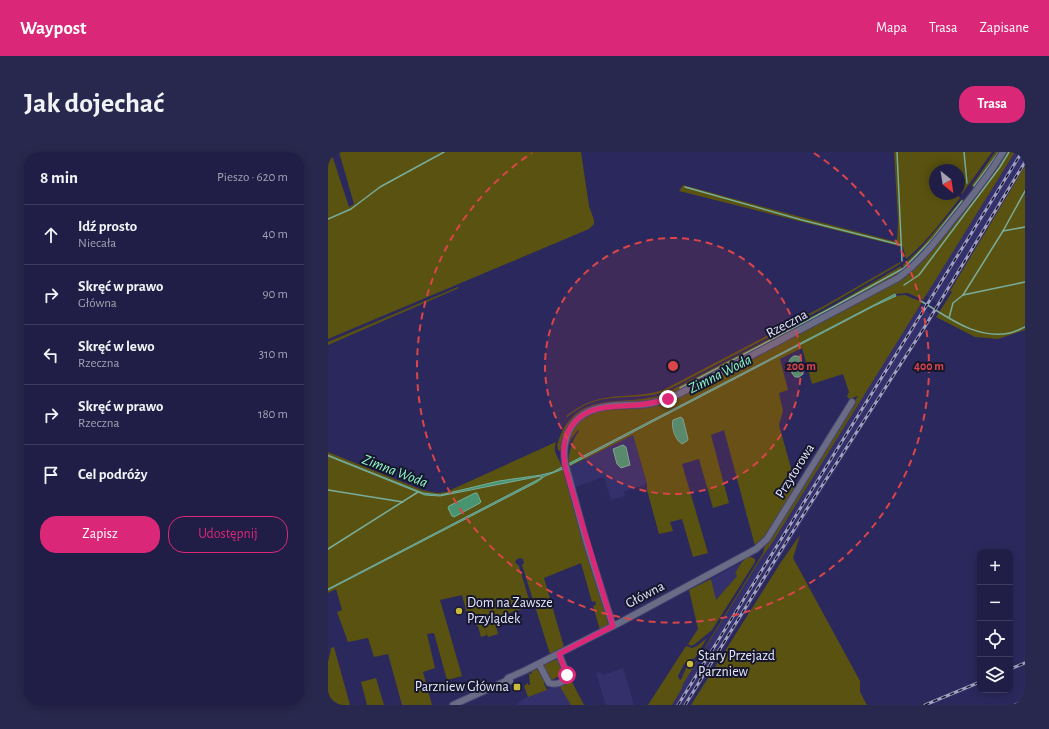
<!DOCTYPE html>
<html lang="pl">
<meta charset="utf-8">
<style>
:root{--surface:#201e46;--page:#28274d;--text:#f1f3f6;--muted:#a2a2b3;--line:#3d3c5f;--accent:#db2777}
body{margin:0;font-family:"Alegreya Sans",sans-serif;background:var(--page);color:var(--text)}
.controls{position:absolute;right:12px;bottom:12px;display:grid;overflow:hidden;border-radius:8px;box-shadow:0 2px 10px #0003}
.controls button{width:36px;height:36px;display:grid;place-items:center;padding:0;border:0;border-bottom:1px solid var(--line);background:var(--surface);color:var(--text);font:20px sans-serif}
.compass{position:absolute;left:601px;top:12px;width:36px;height:36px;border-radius:50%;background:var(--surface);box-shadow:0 2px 10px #0003;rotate:150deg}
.stop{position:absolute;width:12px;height:12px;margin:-9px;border:3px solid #db2777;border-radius:50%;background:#fff}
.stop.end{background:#db2777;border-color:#fff;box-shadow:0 1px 4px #0008}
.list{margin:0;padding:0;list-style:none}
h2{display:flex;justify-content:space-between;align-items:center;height:52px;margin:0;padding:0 16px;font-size:17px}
h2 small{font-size:13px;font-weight:400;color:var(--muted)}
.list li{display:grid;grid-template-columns:26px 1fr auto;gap:12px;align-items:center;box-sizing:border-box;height:60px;padding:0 16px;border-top:1px solid var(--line)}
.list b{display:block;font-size:15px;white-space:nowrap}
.list p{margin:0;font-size:13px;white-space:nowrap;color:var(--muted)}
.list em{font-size:13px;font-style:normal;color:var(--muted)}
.actions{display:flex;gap:8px;padding:12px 16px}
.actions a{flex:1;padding:9px 0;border:1px solid var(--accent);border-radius:16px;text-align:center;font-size:14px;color:var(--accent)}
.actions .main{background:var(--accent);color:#fff}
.icon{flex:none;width:22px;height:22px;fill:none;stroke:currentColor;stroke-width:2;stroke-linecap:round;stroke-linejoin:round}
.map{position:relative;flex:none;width:697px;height:553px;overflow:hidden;border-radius:16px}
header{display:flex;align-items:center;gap:24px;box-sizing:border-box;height:56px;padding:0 20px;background:var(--accent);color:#fff}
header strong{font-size:19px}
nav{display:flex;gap:22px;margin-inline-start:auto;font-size:14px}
.intro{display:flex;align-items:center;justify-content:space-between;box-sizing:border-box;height:96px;padding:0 24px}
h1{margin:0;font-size:28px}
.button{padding:10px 18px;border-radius:16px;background:var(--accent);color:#fff;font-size:14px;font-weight:700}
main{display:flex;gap:24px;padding:0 24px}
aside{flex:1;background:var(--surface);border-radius:16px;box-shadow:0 2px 10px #0003}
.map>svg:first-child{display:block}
.built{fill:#34306b}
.green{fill:#5a5210;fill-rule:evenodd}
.water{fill:#489471;stroke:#78ad9b}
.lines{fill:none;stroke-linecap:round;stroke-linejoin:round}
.stream{stroke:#78ad9b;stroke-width:1.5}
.minor-casing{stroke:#454373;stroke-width:8}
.minor{stroke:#6a6c86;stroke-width:6}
.rail-casing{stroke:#a1a0c1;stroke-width:3}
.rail{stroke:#16162d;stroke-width:1.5;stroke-dasharray:4.5;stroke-linecap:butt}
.route{stroke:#db2777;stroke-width:5}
.ring{fill:none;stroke:#d94548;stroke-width:2;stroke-dasharray:7 5}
.poi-dot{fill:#caba39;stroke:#16162d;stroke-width:1.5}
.labels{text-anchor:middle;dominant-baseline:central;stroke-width:4;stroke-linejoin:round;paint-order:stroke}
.street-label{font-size:14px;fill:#e7e8fd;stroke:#16162d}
.poi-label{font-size:14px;fill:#e7e8fd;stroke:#16162d;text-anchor:start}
.water-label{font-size:15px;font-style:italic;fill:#8efac7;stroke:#16162d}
.centre{fill:#d94548;stroke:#16162d;stroke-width:2}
.ring-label{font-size:12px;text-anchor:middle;font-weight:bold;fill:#d94548;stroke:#16162d;stroke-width:4;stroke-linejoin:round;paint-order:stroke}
</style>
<header>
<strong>Waypost</strong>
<nav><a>Mapa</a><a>Trasa</a><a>Zapisane</a></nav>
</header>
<div class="intro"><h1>Jak dojechać</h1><a class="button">Trasa</a></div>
<main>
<aside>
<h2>8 min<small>Pieszo · 620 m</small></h2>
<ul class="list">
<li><svg class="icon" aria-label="ahead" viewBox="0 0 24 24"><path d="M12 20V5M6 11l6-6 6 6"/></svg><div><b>Idź prosto</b><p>Niecała</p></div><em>40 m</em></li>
<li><svg class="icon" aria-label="right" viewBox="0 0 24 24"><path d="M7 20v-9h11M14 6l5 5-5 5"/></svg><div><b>Skręć w prawo</b><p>Główna</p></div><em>90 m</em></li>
<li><svg class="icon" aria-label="left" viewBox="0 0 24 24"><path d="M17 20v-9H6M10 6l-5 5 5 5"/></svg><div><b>Skręć w lewo</b><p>Rzeczna</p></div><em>310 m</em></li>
<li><svg class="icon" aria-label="right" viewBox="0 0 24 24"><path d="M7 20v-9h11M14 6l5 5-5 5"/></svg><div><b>Skręć w prawo</b><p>Rzeczna</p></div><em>180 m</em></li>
<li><svg class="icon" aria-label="arrive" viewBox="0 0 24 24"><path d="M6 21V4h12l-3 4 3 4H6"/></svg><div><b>Cel podróży</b></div></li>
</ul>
<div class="actions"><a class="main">Zapisz</a><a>Udostępnij</a></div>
</aside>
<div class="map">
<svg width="697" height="553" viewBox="0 0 697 553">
<rect width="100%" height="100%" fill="#2b285d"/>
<g class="built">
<path d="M687 0H697V14L613 153 598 143Z"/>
<path d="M591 154 606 164 490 345 360 553H344L353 538 355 532Z"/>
<path d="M305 283 319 332 296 339 297 344 283 348 276 325 247 335 241 315Z"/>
<path d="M414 410 407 421 409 424 387 449 383 427Z"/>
<path d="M295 516 306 553H278L268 521 272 520 275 523Z"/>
<path d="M230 533H232L243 553H189L191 550 197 546Z"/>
</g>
<g class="green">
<path d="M0 0H3L21 55 26 52 11 0H253L261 54 266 68V72L261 77 0 187Z"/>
<path d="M566 0H664L634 42 632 41 630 43 632 46C615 67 599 90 578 107L575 95 351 39 355 33 488 69 569 90 570 69ZM607 18H631V42H607Z"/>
<path d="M667 0H673L663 14 645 36 644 33Z"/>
<path d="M678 0H687L595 148 580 141 567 142 240 312C241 300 243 290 251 279L250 278 243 287 239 298C239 290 241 285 245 278 259 250 293 260 318 256 326 255 334 251 341 249L574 126Z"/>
<path d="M697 14V178L670 187 647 185 608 165 624 140 622 139Z"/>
<path d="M634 47 636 50 606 87 576 118 575 113 593 96Z"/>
<path d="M572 110 573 111 570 113 496 156 336 240C313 248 288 242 265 250 255 253 247 259 239 265L238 264C245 259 253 253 262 250 285 241 312 246 335 238L494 155Z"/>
<path d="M573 114 574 120 566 125 344 243C335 246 326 249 317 250 291 253 262 247 244 269 237 278 234 287 233 298L231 299C227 294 231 288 233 282 255 236 298 256 336 242L506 153Z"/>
<path d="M130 135 131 136 0 193V190Z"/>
<path d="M577 143 594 150 446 388 432 408 355 532 353 538 344 553H320L358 494 364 496 369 494 379 486 367 506 361 508 356 512 350 524 351 527 353 528 358 516 362 517 366 513 435 401 438 389 530 244 521 247 519 244 521 240 515 222 484 232 474 196 452 207 460 238 451 241 455 259 451 273 468 334 438 383 427 394 396 278 383 283 401 351 385 356 371 307 354 312 380 401 365 405 354 367 342 370 345 379 331 382 319 338V332L305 283 241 315 240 314 546 154 566 144Z"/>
<path d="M228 290C224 301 231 305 234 315L225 320 112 343 95 341 0 303V300L94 338 109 341 118 340Z"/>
<path d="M0 304 97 343 112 344 213 324 214 325 211 327 0 437Z"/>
<path d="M235 317 280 471V473L272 478 265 454 268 453 267 449 264 450 253 411 216 426 236 495 222 502 194 413 196 411 195 407 192 406 189 407 187 410 191 414 203 454 166 466 170 482 160 485 153 464 159 483 153 485 150 474 147 473 143 462H139L134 443 112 448 134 524 119 528 106 481 99 482 107 516 95 520 104 553H74L60 502 46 505 40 486 20 490 9 460 14 458 8 437 0 441V438L209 330 217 324Z"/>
<path d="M472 383 465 406 532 529V540L539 553H363L453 410Z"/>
<path d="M418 405H423L427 407V410L384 478 367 492 363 494 360 492 370 477 361 438 383 427 388 448 409 424 407 421 414 410 418 406Z"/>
<path d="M6 495 22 553H0V510L3 496Z"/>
<path d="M231 506 237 521 222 529 215 515 216 513Z"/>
<path d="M209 517 217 528 216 532 219 538 200 545 196 534 200 531V533H202L201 521 203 522H204L203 519Z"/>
<path d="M48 526 56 553H39L33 530Z"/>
<path d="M243 528 256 553H243L231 533Z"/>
</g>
<g class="water">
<path d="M567 142 568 144 546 154 240 314V312Z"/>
<path d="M466 204H469L472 205 475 214V222L471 225H467C461 218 457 209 466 204Z"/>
<path d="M353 265 355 267 360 287 359 289 354 292C347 288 343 275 345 268Z"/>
<path d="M295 293 298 295 302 313 293 316 289 312 285 297Z"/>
<path d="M0 303 95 341 112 343 171 329 213 323 225 320 234 315 235 317 217 324 209 330 0 438V437L211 327 214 325 213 324 112 344 97 343 0 304Z"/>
<path d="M147 341H149L153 350 152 351 126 365 124 364 120 356 121 354Z"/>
</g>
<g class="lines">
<g class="stream">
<path d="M569 0 574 109"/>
<path d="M636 0 639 31"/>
<path d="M646 34 671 0"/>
<path d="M357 35 474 68 573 93"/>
<path d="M0 67 23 57 52 35 116 0"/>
<path d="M675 79 697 75"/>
<path d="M576 133 591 123 672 15 681 0"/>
<path d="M635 143 675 79 697 39"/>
<path d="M593 149C620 165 648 188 682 181 687 180 692 177 697 175"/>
<path d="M621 166 625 151 635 143 697 130"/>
<path d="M352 236 507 154 576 116 605 86 634 49"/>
<path d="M0 338 75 350"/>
<path d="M0 397 90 340"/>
</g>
<defs>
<g id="minor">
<path d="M285 474 259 392 237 311C233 282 246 260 276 255 290 252 305 254 319 252 329 251 339 247 349 243L570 126C591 111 607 90 623 70 642 47 660 25 675 0"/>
<path d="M211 512 221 531C227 533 235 531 239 526V522L231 502"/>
<path d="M178 529 180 526 196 519 293 470 428 397 439 387 524 250"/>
<path d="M125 553 178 529H182"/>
</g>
</defs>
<use href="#minor" class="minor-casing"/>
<use href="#minor" class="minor"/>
<defs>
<g id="rail">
<path d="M682 517 697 511"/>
<path d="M350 553 694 0"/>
<path d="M357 553 477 360 596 176 697 10"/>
<path d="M597 553 652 530"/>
<path d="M687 553 697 549"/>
</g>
</defs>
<use href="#rail" class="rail-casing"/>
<use href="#rail" class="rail"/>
</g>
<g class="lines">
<path class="route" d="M239 523 231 502 285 474 238 318C235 303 234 289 242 276 257 252 285 255 310 253 320 252 330 250 340 247"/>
</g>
<circle cx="345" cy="214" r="128" fill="#d94548" fill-opacity=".12"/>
<g class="ring">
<circle cx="345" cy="214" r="128"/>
<path d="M486 1A256 256 0 1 1 204 1"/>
</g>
<g class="poi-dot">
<circle cx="131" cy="459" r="4"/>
<circle cx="362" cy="512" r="4"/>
<rect x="185" y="531" width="8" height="8" rx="2"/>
</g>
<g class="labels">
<g class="street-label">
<text transform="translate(459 172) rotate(-28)">Rzeczna</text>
<text transform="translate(467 319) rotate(-58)">Przytorowa</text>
<text transform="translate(317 443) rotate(-28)">Główna</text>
</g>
<g class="poi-label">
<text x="139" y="451">Dom na Zawsze<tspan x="139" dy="16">Przylądek</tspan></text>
<text x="370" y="504">Stary Przejazd<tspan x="370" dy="16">Parzniew</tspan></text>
<text x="181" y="535" text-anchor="end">Parzniew Główna</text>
</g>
<g class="water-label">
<text transform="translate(392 222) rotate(-27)">Zimna Woda</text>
<text transform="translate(67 319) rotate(21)">Zimna Woda</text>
</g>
</g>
<circle cx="345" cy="214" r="6" class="centre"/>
<g class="ring-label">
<text x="473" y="218">200 m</text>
<text x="601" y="218">400 m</text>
</g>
</svg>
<div class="controls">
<button>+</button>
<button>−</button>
<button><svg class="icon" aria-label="locate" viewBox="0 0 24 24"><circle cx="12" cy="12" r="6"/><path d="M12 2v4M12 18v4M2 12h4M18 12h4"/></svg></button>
<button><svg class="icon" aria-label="layers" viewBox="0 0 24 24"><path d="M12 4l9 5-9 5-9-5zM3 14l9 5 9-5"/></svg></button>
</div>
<svg class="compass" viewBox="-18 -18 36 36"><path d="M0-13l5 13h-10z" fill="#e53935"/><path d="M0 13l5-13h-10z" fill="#a2a2b3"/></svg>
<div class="stop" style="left:239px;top:523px"></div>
<div class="stop end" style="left:340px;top:247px"></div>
</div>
</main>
